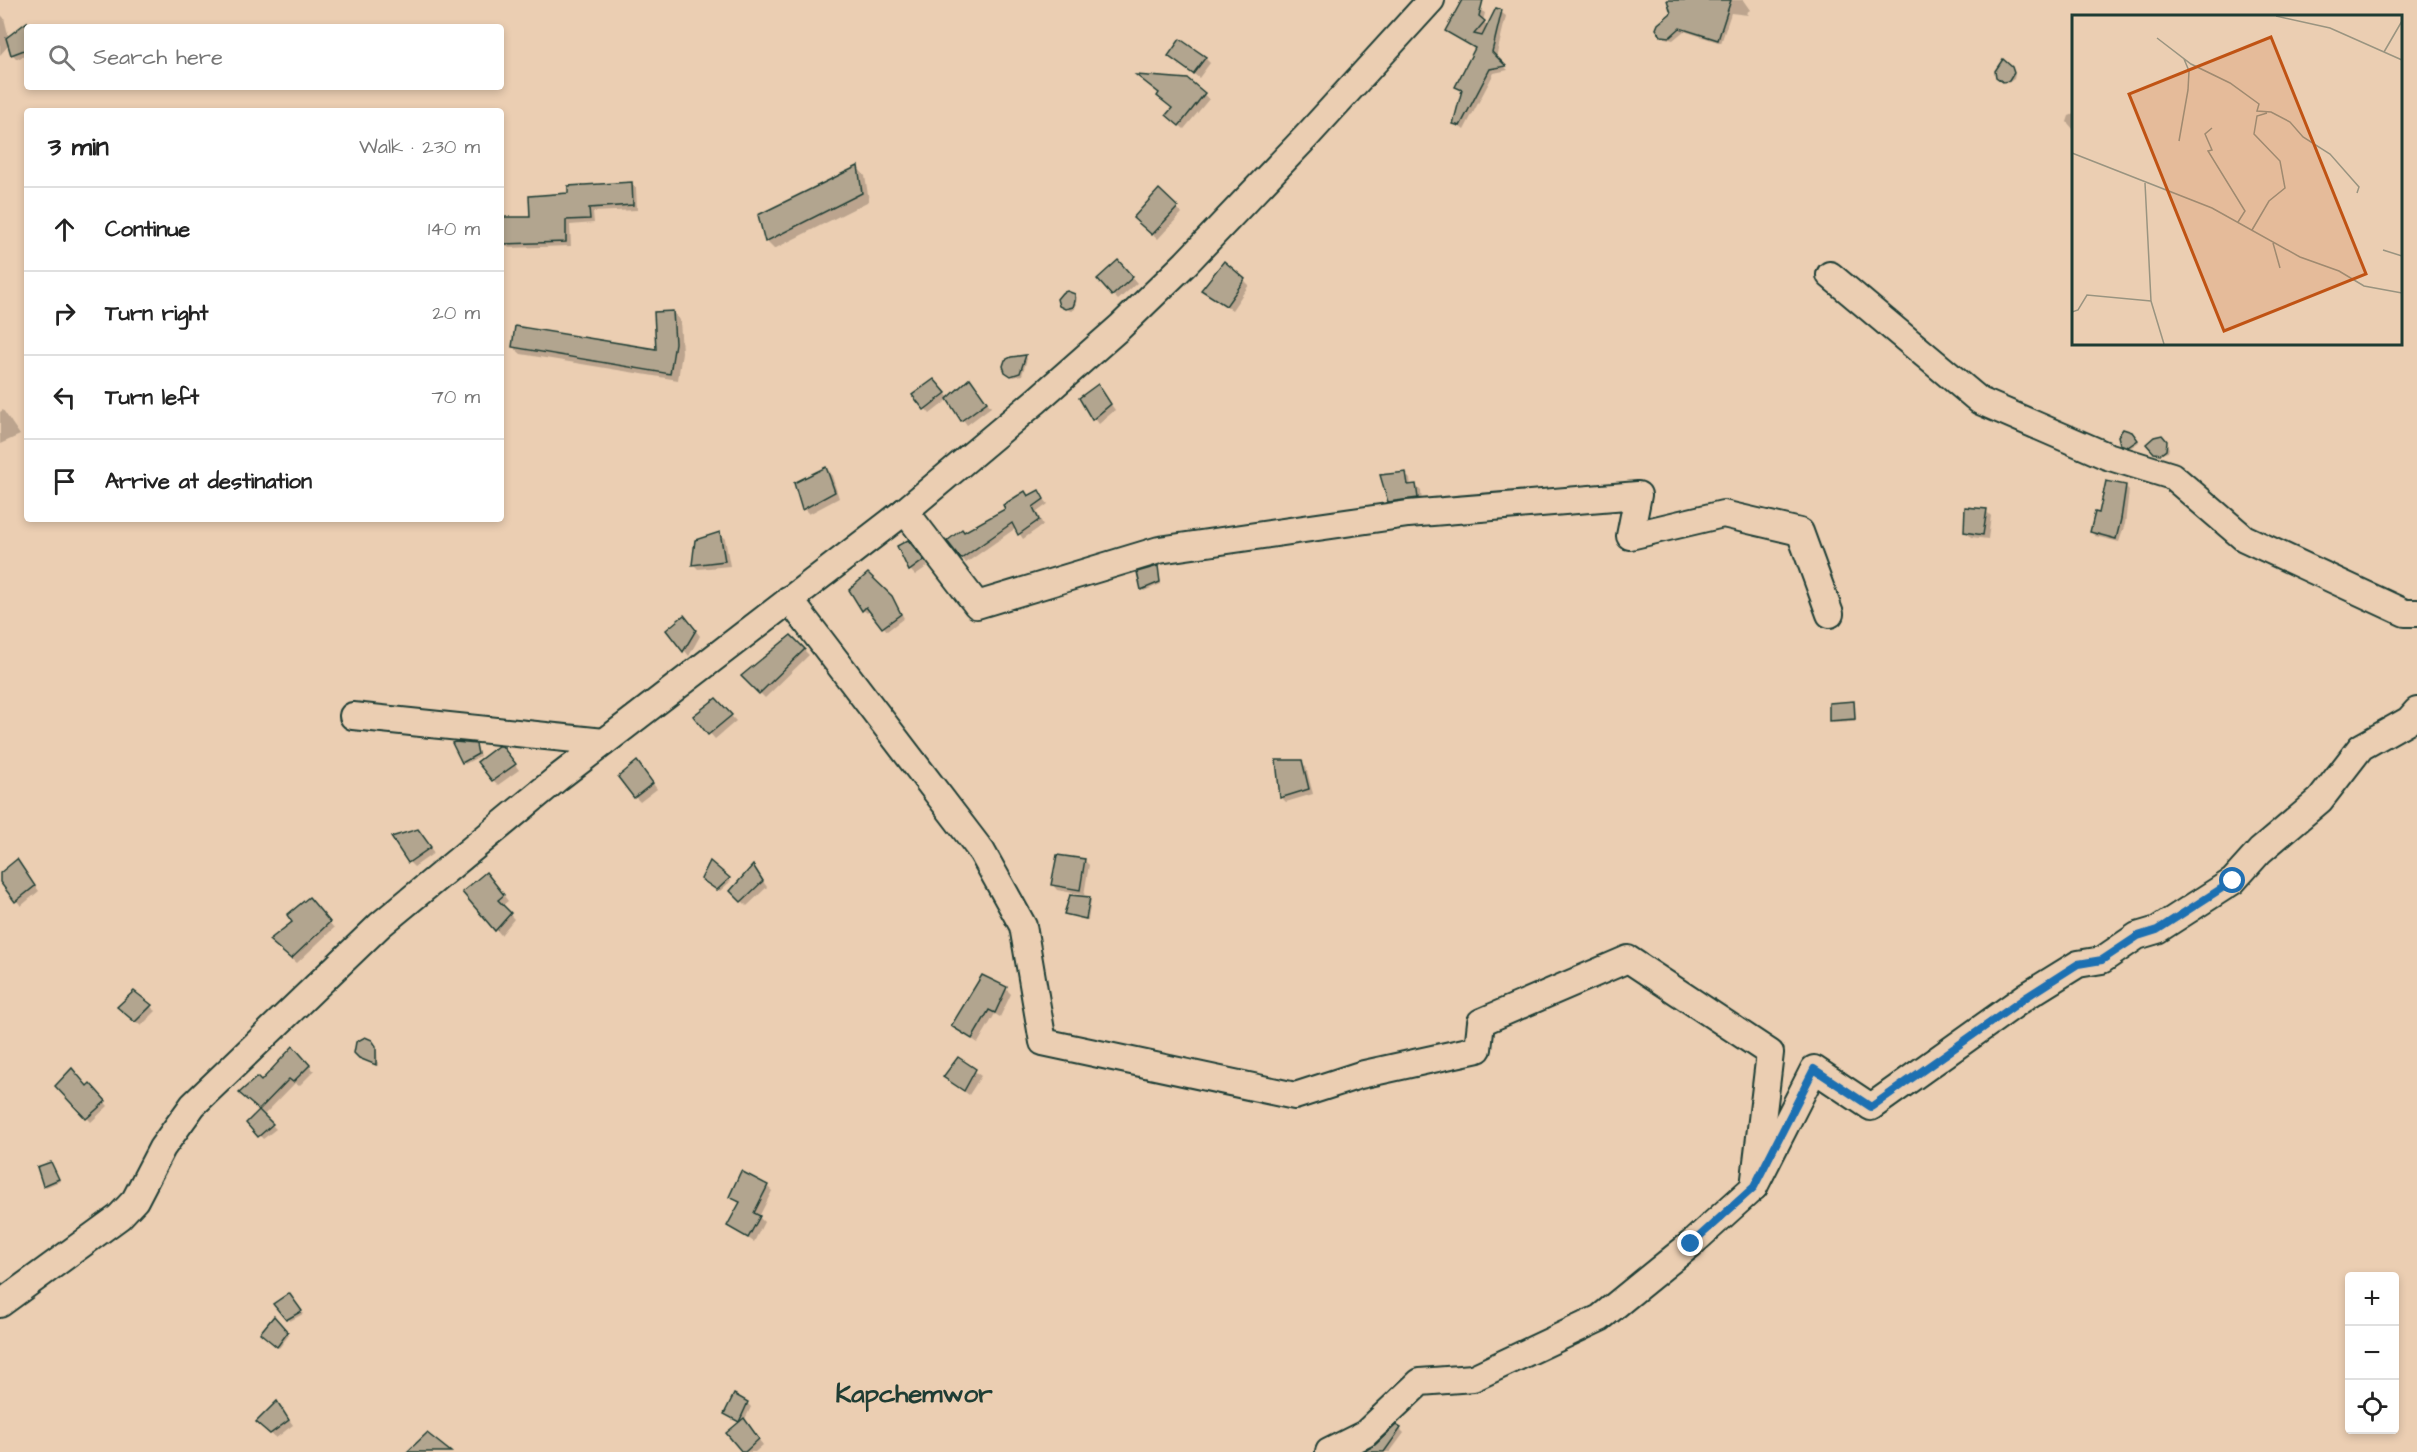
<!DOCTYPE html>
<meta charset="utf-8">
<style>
:root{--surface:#fff;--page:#f6f6f6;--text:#222;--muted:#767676;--line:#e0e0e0}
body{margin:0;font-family:"Architects Daughter",sans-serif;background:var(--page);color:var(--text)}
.controls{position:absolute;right:18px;bottom:18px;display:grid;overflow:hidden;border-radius:6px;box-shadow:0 3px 9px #0003}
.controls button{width:54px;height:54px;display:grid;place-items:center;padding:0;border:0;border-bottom:2px solid var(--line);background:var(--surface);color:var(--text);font:30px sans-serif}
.stop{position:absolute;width:18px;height:18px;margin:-14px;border:4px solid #1f6fb2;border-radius:50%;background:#fff}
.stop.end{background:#1f6fb2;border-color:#fff;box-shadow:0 2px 6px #0008}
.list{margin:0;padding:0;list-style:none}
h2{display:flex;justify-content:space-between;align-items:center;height:78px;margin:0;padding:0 24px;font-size:26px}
h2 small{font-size:20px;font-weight:400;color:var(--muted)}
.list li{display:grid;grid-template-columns:39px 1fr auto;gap:18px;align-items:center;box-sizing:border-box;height:84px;padding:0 24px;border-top:2px solid var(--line)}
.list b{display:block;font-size:22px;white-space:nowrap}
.list em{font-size:20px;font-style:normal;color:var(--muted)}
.icon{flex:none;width:33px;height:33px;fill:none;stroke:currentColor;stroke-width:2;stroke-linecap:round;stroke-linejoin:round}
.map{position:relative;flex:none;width:2417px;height:1452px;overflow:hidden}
.search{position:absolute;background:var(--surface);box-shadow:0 3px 9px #0003;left:24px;top:24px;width:480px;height:66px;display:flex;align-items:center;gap:15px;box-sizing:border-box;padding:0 21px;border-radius:6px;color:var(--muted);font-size:22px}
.panel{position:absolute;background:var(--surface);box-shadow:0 3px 9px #0003;left:24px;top:108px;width:480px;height:414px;border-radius:6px}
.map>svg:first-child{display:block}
.shadow{fill:#0003}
.building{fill:#b2a58f;stroke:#1f3d34;stroke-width:1.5}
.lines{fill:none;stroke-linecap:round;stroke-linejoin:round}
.minor-casing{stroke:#1f3d34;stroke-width:30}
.minor{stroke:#ebceb2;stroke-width:26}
.route{stroke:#1f6fb2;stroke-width:8}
.labels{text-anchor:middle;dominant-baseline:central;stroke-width:6;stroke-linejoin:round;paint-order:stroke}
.quarter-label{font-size:26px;font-weight:bold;fill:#1f3d34;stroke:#ebceb2}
.inset-road{fill:none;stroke:#999480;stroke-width:1.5}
.view{fill:#c05314;fill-opacity:0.15;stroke:#c05314;stroke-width:3}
.inset-edge{fill:none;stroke:#1f3d34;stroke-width:3}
</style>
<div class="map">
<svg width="2417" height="1452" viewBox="0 0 2417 1452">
<rect width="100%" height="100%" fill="#ebceb2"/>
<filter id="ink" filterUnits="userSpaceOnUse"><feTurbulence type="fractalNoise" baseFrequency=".0167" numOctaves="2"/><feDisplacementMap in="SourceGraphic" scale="12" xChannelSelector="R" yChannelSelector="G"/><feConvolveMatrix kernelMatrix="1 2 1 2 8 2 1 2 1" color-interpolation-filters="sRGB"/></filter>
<g filter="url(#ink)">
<g class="shadow">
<path d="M1464 0 1485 13 1483 21 1488 27 1501 12 1506 16 1496 58 1508 70 1494 73 1464 130 1455 123 1463 92 1457 86 1476 50 1447 31Z"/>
<path d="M1669 0H1743L1750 10 1746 13 1748 15 1731 13 1721 43 1684 31 1673 40 1665 38 1662 35 1672 14Z"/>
<path d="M0 14 4 18 9 38 30 22 35 27H27V55L17 59 12 54 9 45 0 55Z"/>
<path d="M1170 56 1205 58 1210 63 1199 78Z"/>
<path d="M2003 61 2015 74 2014 79 2008 83 2001 80Z"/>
<path d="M1139 77 1187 80 1209 99 1184 129 1172 119 1173 108 1161 93Z"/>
<path d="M2074 114V130L2067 122 2069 116Z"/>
<path d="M858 168 865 176 869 201 774 249 766 241Z"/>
<path d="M631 183 636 188 637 210 593 212 594 223 570 225 571 246 509 248 504 243 570 195Z"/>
<path d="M1159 191 1182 213 1158 239 1135 218Z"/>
<path d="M1123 267 1137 283 1118 300 1099 279Z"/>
<path d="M1244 280 1249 285 1232 310 1203 290Z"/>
<path d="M1074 295 1077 297 1075 309 1071 311 1063 308Z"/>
<path d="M673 312 680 320 682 352 678 380 521 354 513 347 658 351Z"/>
<path d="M1026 357 1027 359 1022 375 1014 377 1009 374 1012 358Z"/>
<path d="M974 385 991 407 967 425 949 399 930 414 914 395 939 386 950 399Z"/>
<path d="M1098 386 1115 410 1099 424 1081 399Z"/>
<path d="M3 410 20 435 0 444V412Z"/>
<path d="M2134 435 2139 442 2130 448 2121 443Z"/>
<path d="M2164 439 2169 448 2168 452 2158 455 2148 444Z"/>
<path d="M826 468 831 473 839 498 809 514 804 509Z"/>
<path d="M1405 474 1410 479 1411 486H1416L1421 491 1422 503 1395 506 1390 501Z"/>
<path d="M2125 486 2129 490 2125 524 2119 542 2095 536 2091 532 2100 515Z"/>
<path d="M1039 492 1048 504 1037 512 1043 525 1023 539 1016 528 966 563 949 541 1007 510 1025 493 1029 497Z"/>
<path d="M1986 511 1991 516 1988 539 1971 537 1966 532Z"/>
<path d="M720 534 725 539 730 566 698 569 693 564Z"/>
<path d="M899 546 913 547 928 566 915 575 910 570Z"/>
<path d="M1158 568 1161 584 1144 591 1142 589Z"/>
<path d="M868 575 895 602 904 618 887 631 871 610 867 613 863 610 851 590Z"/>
<path d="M689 622 700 636 689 656 669 630Z"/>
<path d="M791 637 809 655 765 698 743 676Z"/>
<path d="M716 700 736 721 715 739 695 716Z"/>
<path d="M1853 703 1855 705 1856 721 1833 722 1831 720Z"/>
<path d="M476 745 480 756 465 764 463 762Z"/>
<path d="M506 753 519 770 498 785 493 780Z"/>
<path d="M1301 762 1306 767 1313 794 1286 802 1281 797Z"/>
<path d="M642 768 657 789 640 802 635 797Z"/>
<path d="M418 830 434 853 414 867 409 862Z"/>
<path d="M1084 860 1089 865 1084 895 1057 890 1052 884Z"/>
<path d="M17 861 39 891 21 906 0 880V875Z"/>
<path d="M710 864 731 881 720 891 705 881Z"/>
<path d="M753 867 767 887 747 906 732 891Z"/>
<path d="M491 879 508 901 502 906 514 919 501 935 464 892Z"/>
<path d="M1089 898 1091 900 1088 920 1066 913Z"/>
<path d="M314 904 334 928 297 963 276 945Z"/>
<path d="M1006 989 1011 994 1000 1017 995 1014 978 1043 953 1026Z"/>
<path d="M134 993 156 1011 141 1026 124 1012Z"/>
<path d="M371 1042 377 1050 378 1066 360 1057Z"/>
<path d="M298 1053 314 1071 299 1086 295 1083 265 1114 246 1098 261 1083Z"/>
<path d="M958 1059 981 1076 969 1095 945 1077Z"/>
<path d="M57 1086 87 1088 90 1086 108 1106 91 1122Z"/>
<path d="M259 1112 276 1129 263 1139 248 1123Z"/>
<path d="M51 1163 60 1181 46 1187 44 1185Z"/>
<path d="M767 1186 772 1191 759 1217 764 1222 754 1242 729 1226 741 1204 730 1197Z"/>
<path d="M291 1297 303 1314 290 1321 276 1305Z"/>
<path d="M274 1319 289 1335 279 1348 263 1335Z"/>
<path d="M277 1403 293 1425 276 1438 263 1427Z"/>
<path d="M747 1403 751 1407 744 1421 763 1445 755 1452H744L740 1423 726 1414Z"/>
<path d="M1400 1429 1404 1433 1390 1452H1366Z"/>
</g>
<g class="building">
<path d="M1462 0H1483L1479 16 1485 21 1474 34 1482 36 1496 8 1502 10 1492 52 1506 66 1490 69 1460 126 1453 124 1462 90 1455 87 1475 48 1445 31Z"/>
<path d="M1667 0H1731L1718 40 1680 28 1670 37 1661 36 1656 29 1658 24 1671 13Z"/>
<path d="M27 22V49L11 55 6 38Z"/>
<path d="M1180 39 1206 57 1193 74 1168 56Z"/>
<path d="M2003 59 2012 67 2014 73 2009 81 2003 82 1996 77 1995 71Z"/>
<path d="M1136 75 1188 79 1205 93 1179 126 1166 115 1172 108 1157 96 1159 93Z"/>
<path d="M858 166 862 193 765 242 758 215Z"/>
<path d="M632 182 633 205 589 208 590 219 566 220V242L503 244V217H530L529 196 568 193V186Z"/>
<path d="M1159 189 1178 207 1152 235 1133 218Z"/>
<path d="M1118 260 1133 277 1112 296 1097 279Z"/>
<path d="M1224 261 1245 279 1226 306 1201 290Z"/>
<path d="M1067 291 1075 294V301L1073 307 1065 309 1059 306 1057 299 1062 293Z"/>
<path d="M673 311 675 343 670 374 512 347 515 326 656 349 654 312Z"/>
<path d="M1026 355 1020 373 1011 376 1005 372 1003 366 1005 360 1011 357Z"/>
<path d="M970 378 987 402 961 421 947 399Z"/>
<path d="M934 379 946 393 924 410 912 395Z"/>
<path d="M1098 384 1111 404 1092 420 1079 398Z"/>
<path d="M2123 429 2132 432 2138 440 2128 447 2120 444 2118 436Z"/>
<path d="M2162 435 2167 441 2166 450 2161 454 2154 453 2146 444 2154 437Z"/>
<path d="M826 467 835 492 802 510 794 483Z"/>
<path d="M1406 472 1408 485 1416 484 1418 498 1388 502 1380 475Z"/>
<path d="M2106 481 2126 485 2121 519 2116 539 2090 532 2095 512 2099 513Z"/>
<path d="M1039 490 1044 499 1033 507 1039 520 1018 535 1012 523 961 559 947 541 962 529 964 532 1005 509 1003 505 1025 491 1028 496Z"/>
<path d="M1965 507 1987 509 1983 535 1964 532Z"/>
<path d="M720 532 725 561 692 565 695 540Z"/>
<path d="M908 540 924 560 909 571 897 546Z"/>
<path d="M1158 566 1160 582 1141 590 1137 572Z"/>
<path d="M868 573 892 596 901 614 882 628 866 607 862 611 849 590Z"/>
<path d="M684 615 696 630 683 652 666 630Z"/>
<path d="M791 635 805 649 759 694 741 676Z"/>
<path d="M716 698 732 715 708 735 693 716Z"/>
<path d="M1854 701 1855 719 1829 721V703Z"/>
<path d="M455 742 476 744 478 754 462 763 452 743Z"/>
<path d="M498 746H502L516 764 492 781 477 762Z"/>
<path d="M1276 760H1302L1309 789 1280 798Z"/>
<path d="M637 761 653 783 634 798 618 777Z"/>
<path d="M418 829 431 847 408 863 391 837Z"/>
<path d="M1057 855 1085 859 1080 890 1051 885Z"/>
<path d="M17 859 35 886 15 902 0 882V873Z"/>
<path d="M710 861 730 878 717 890 701 879Z"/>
<path d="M753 865 763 881 741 902 730 891Z"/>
<path d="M486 872 504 895 498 900 511 913 495 931 462 892Z"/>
<path d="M1070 895 1090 897 1086 919 1064 914Z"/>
<path d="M309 897 330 922 291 959 269 940 292 922 287 915Z"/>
<path d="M982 975 1007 987 995 1013 989 1010 972 1039 951 1026Z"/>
<path d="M134 991 152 1005 135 1022 117 1007Z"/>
<path d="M365 1037 372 1040 376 1046V1065L359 1058 354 1053 356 1042Z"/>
<path d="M293 1046 310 1065 293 1082 289 1079 259 1110 239 1093 257 1077 261 1081Z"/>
<path d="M958 1057 976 1069 964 1091 943 1077Z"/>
<path d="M72 1068 87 1086 90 1083 106 1101 86 1119 55 1086Z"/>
<path d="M259 1110 273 1124 258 1137 246 1123Z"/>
<path d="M51 1162 59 1179 43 1186 37 1167Z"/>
<path d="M741 1171 768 1185 754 1213 760 1216 748 1238 727 1226 740 1202 729 1197Z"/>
<path d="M289 1293 302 1311 286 1320 273 1304Z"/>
<path d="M274 1316 288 1332 277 1347 260 1333Z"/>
<path d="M734 1394 748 1402 739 1422 724 1414Z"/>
<path d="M277 1401 289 1420 270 1434 256 1422Z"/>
<path d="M744 1418 759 1439 745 1452H742L726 1433Z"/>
<path d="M1396 1425 1401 1428 1384 1452H1363L1375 1445Z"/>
<path d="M427 1433 451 1452H407Z"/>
</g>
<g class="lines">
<defs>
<g id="minor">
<path d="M1830 275 1980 401 2107 456 2172 476 2244 538 2405 613H2417"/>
<path d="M905 511 977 605 1159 550 1408 514 1638 495 1630 536 1723 514 1800 532 1830 614"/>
<path d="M789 599 982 852 1023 926 1043 1042 1295 1096 1360 1075 1478 1049 1481 1022 1628 959 1770 1053 1754 1187"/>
<path d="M353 716 604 742"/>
<path d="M0 1304 119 1217 135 1200 162 1148 193 1105 380 925 559 777 905 511 1036 401 1120 327 1186 263 1306 137 1431 0"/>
<path d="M1329 1452 1365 1434 1420 1382 1473 1378 1600 1318 1691 1244 1754 1187 1814 1069 1871 1107 2028 995 2078 964 2102 960 2137 936 2157 930 2233 881 2260 851 2320 800 2361 747 2409 720 2417 711"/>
</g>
</defs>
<use href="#minor" class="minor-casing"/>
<use href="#minor" class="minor"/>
</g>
</g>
<g class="lines" filter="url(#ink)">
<path class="route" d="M1691 1244 1754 1187 1814 1069 1871 1107 2028 996 2078 964 2102 960 2138 936 2157 930 2233 881"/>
</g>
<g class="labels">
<g class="quarter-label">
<text x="914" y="1394">Kapchemwor</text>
</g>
</g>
<g transform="translate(2072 15)">
<rect width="330" height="330" fill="#ebceb2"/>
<path class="inset-road" d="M204 1 258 13 330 45M85 23 119 49 158 68 187 89 185 96 199 97 218 107 231 122 258 139 287 172 285 178M312 37 330 6M140 113 133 119 140 135 136 136 173 196 166 207M107 126 116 75 117 56 112 44M0 138 140 193 228 242 267 256 292 271 330 278M73 168 79 286 92 329M180 215 197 186 213 173 208 146 182 119 185 101 195 98M201 228 208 253M311 235 330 241M0 297 6 295 15 280 79 286"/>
<path class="view" d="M199 22 294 259 152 316 57 79Z"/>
<rect width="330" height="330" class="inset-edge"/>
</g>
</svg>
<div class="controls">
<button>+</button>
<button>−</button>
<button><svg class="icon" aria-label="locate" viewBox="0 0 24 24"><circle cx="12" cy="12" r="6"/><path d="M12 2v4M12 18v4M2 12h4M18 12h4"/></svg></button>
</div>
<div class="stop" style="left:2233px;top:881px"></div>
<div class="stop end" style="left:1691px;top:1244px"></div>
<div class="search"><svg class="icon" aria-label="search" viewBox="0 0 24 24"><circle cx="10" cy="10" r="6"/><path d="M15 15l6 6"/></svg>Search here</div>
<section class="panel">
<h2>3 min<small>Walk · 230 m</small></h2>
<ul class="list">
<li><svg class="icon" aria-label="ahead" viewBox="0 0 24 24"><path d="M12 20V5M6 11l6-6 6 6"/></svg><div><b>Continue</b></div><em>140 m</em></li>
<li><svg class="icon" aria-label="right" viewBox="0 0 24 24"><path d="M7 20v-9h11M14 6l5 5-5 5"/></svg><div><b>Turn right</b></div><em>20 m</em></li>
<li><svg class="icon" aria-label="left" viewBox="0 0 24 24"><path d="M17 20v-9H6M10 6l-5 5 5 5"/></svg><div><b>Turn left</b></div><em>70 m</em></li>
<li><svg class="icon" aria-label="arrive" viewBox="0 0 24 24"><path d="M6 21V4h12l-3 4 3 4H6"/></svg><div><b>Arrive at destination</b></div></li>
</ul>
</section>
</div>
